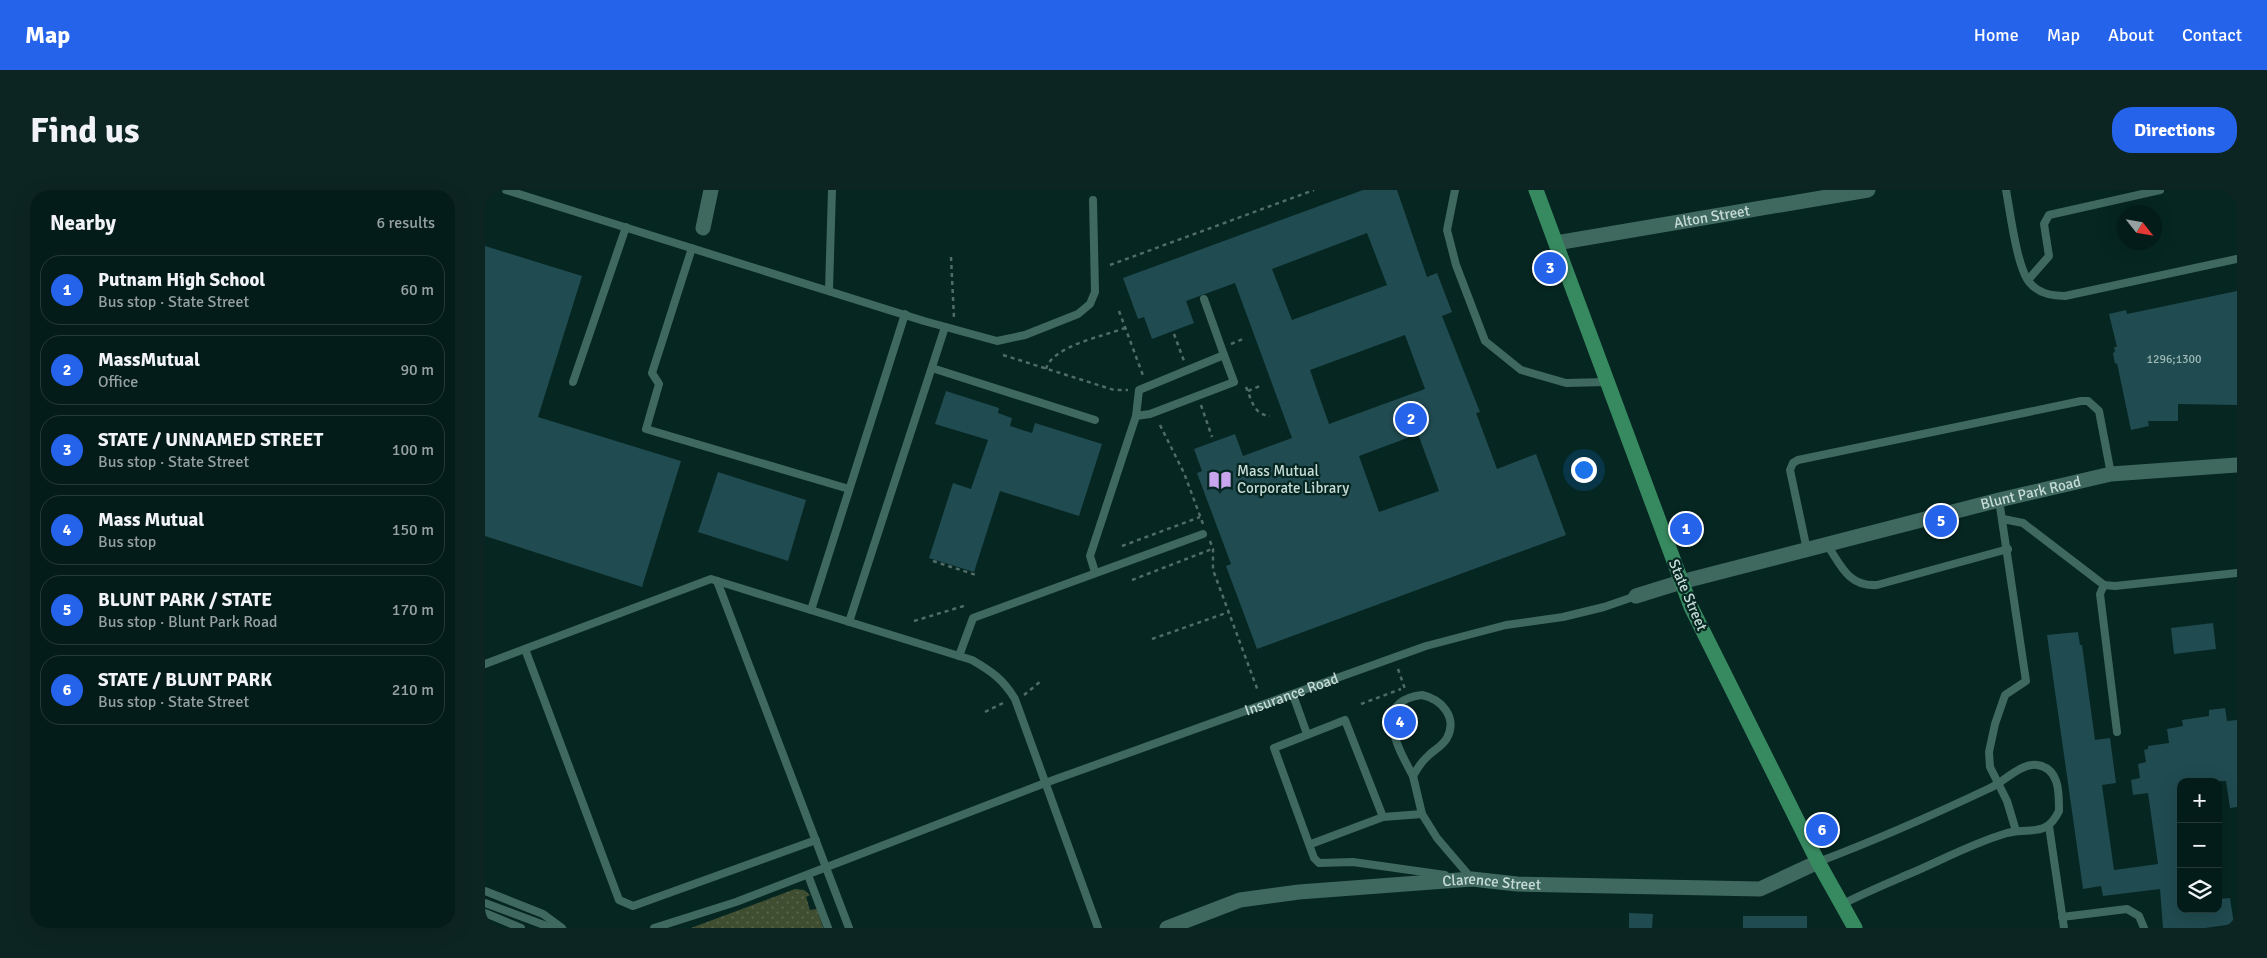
<!DOCTYPE html>
<meta charset="utf-8">
<style>
:root{--surface:#041c19;--page:#0d2522;--text:#f1f3f6;--muted:#97a1a2;--line:#253a38;--accent:#2563eb}
body{margin:0;font-family:Signika,sans-serif;background:var(--page);color:var(--text)}
.controls{position:absolute;right:15px;bottom:15px;display:grid;overflow:hidden;border-radius:10px;box-shadow:0 5px 20px #0002}
.controls button{width:45px;height:45px;display:grid;place-items:center;padding:0;border:0;border-bottom:1px solid var(--line);background:var(--surface);color:var(--text);font:25px sans-serif}
.compass{position:absolute;left:1632px;top:15px;width:45px;height:45px;border-radius:50%;background:var(--surface);box-shadow:0 5px 20px #0002;rotate:121deg}
.you{position:absolute;left:1098px;top:279px;width:18px;height:18px;margin:-12px;border:4px solid #fff;border-radius:50%;background:#1a73e8;box-shadow:0 0 0 8px #1a73e833}
.badge{display:grid;place-items:center;width:32px;height:32px;border-radius:50%;background:var(--accent);color:#fff;font-size:16px;font-weight:700}
.pin{position:absolute;translate:-50% -50%;border:2px solid #fff;box-shadow:0 1px 5px #0006}
.list{margin:0;padding:0;list-style:none}
h2{display:flex;justify-content:space-between;align-items:center;height:65px;margin:0;padding:0 20px;font-size:21px}
h2 small{font-size:16px;font-weight:400;color:var(--muted)}
.list li{display:grid;grid-template-columns:32px 1fr auto;gap:15px;align-items:center;box-sizing:border-box;height:70px;margin:0 10px 10px;padding:0 10px;border:1px solid var(--line);border-radius:20px}
.list b{display:block;font-size:19px;white-space:nowrap}
.list p{margin:0;font-size:16px;white-space:nowrap;color:var(--muted)}
.list em{font-size:16px;font-style:normal;color:var(--muted)}
.icon{flex:none;width:28px;height:28px;fill:none;stroke:currentColor;stroke-width:2;stroke-linecap:round;stroke-linejoin:round}
.map{position:relative;flex:none;width:1752px;height:738px;overflow:hidden;border-radius:20px}
header{display:flex;align-items:center;gap:30px;box-sizing:border-box;height:70px;padding:0 25px;background:var(--accent);color:#fff}
header strong{font-size:24px}
nav{display:flex;gap:28px;margin-inline-start:auto;font-size:18px}
.intro{display:flex;align-items:center;justify-content:space-between;box-sizing:border-box;height:120px;padding:0 30px}
h1{margin:0;font-size:35px}
.button{padding:12px 22px;border-radius:20px;background:var(--accent);color:#fff;font-size:18px;font-weight:700}
main{display:flex;gap:30px;padding:0 30px}
aside{flex:1;background:var(--surface);border-radius:20px;box-shadow:0 5px 20px #0002}
.map>svg:first-child{display:block}
.green{fill:url(#green-dots)}
.building{fill:#204b50;fill-rule:evenodd}
.lines{fill:none;stroke-linecap:round;stroke-linejoin:round}
.path{stroke:#516c67;stroke-width:2.5;stroke-dasharray:4 4;stroke-linecap:butt}
.service{stroke:#3f685f;stroke-width:8}
.minor{stroke:#3f685f;stroke-width:15}
.primary{stroke:#378a60;stroke-width:15}
.labels{text-anchor:middle;dominant-baseline:central;stroke-width:4.5;stroke-linejoin:round;paint-order:stroke}
.number-label{font-size:12px;fill:#9db8b5}
.street-label{font-size:15px;fill:#c7dcd7;stroke:#062621}
.poi-label{font-size:15px;fill:#c7dcd7;stroke:#062621;text-anchor:start}
</style>
<header>
<strong>Map</strong>
<nav><a>Home</a><a>Map</a><a>About</a><a>Contact</a></nav>
</header>
<div class="intro"><h1>Find us</h1><a class="button">Directions</a></div>
<main>
<aside>
<h2>Nearby<small>6 results</small></h2>
<ul class="list">
<li><span class="badge">1</span><div><b>Putnam High School</b><p>Bus stop · State Street</p></div><em>60 m</em></li>
<li><span class="badge">2</span><div><b>MassMutual</b><p>Office</p></div><em>90 m</em></li>
<li><span class="badge">3</span><div><b>STATE / UNNAMED STREET</b><p>Bus stop · State Street</p></div><em>100 m</em></li>
<li><span class="badge">4</span><div><b>Mass Mutual</b><p>Bus stop</p></div><em>150 m</em></li>
<li><span class="badge">5</span><div><b>BLUNT PARK / STATE</b><p>Bus stop · Blunt Park Road</p></div><em>170 m</em></li>
<li><span class="badge">6</span><div><b>STATE / BLUNT PARK</b><p>Bus stop · State Street</p></div><em>210 m</em></li>
</ul>
</aside>
<div class="map">
<svg width="1752" height="738" viewBox="0 0 1752 738">
<defs>
<pattern id="green-dots" width="8" height="8" patternUnits="userSpaceOnUse" patternTransform="scale(1.25)"><rect width="8" height="8" fill="#3f4d30"/><path d="M2 2h.1M6 6h.1" fill="none" stroke="#59664d" stroke-width="1.8" stroke-linecap="round"/></pattern>
</defs>
<rect width="100%" height="100%" fill="#062621"/>
<path class="green" d="M310 699 319 700 325 705 321 707 325 720 332 719 338 738H206Z"/>
<g class="building">
<path d="M878 0H912L942 87 952 83 967 122 957 126 995 222 991 223 1012 279 1051 264 1081 345 772 459 741 376 746 374 712 283 717 281 709 259 750 244 758 266 807 248 750 93 701 111 709 133 667 149 659 127 653 129 638 88ZM882 43 902 95 807 130 787 79ZM920 145 940 199 844 234 825 180ZM933 244 954 301 894 322 874 266Z"/>
<path d="M0 56 97 86 53 227 196 271 157 397 0 346Z"/>
<path d="M1752 101V215L1693 214V231H1663L1664 236 1646 240 1632 173 1630 174 1628 163 1630 162 1629 157H1632L1624 124 1641 120 1642 124Z"/>
<path d="M461 201 514 218 513 223 527 228 525 236 547 243 550 233 617 254 594 326 515 301 489 382 444 368 468 293 486 299 503 250 450 234Z"/>
<path d="M233 282 321 310 303 371 213 342Z"/>
<path d="M1728 433 1731 459 1689 464 1686 438Z"/>
<path d="M1593 442 1595 455H1597L1610 550 1625 548 1631 593 1617 595 1629 680 1673 674 1663 603 1648 605 1646 590 1655 588 1653 574 1661 572 1659 560 1663 559V556L1684 553 1682 539 1698 536 1697 530 1724 526V520L1740 518 1742 531 1752 530V617L1745 618 1741 591 1696 592V597L1692 598 1696 623V719H1733V709L1745 708 1749 734 1720 738H1678L1675 699 1618 706 1616 696 1598 699 1562 445Z"/>
<path d="M1144 723 1168 724 1167 738H1144Z"/>
<rect x="1258" y="726" width="64" height="12"/>
</g>
<g class="lines">
<g class="path">
<path d="M466 67 469 128"/>
<path d="M625 75 829 0"/>
<path d="M634 121 659 188"/>
<path d="M689 144 699 171"/>
<path d="M746 154 758 149"/>
<path d="M518 165 629 200H643"/>
<path d="M561 179C567 156 619 146 640 138"/>
<path d="M761 197C767 211 769 225 785 226"/>
<path d="M763 201 775 196"/>
<path d="M716 215 727 247"/>
<path d="M675 235 699 283 718 334"/>
<path d="M725 351 728 359V380L773 501"/>
<path d="M637 356 715 327"/>
<path d="M448 371 491 385"/>
<path d="M647 390 727 359"/>
<path d="M429 431 482 415"/>
<path d="M667 449 744 422"/>
<path d="M913 479 920 499"/>
<path d="M539 505 556 491"/>
<path d="M876 514 916 499"/>
<path d="M500 522 520 512"/>
</g>
<g class="service">
<path d="M0 0H3"/>
<path d="M21 0 439 131 512 151 540 145 593 124 605 114 610 102 608 10"/>
<path d="M970 0 962 40 971 75 1000 151 1036 180 1081 193 1122 192"/>
<path d="M1521 0C1525 21 1532 79 1545 93 1554 104 1567 106 1580 106L1752 69"/>
<path d="M207 58 167 183 174 194 161 239 364 299"/>
<path d="M1543 90 1564 66 1559 34 1564 25 1675 0"/>
<path d="M344 100 347 0"/>
<path d="M719 109 739 165"/>
<path d="M447 178 610 230"/>
<path d="M88 192 141 37"/>
<path d="M1514 310 1541 491 1520 505 1510 534 1504 562 1505 577 1522 611 1531 641"/>
<path d="M1518 329 1538 333 1619 395 1630 396 1752 383"/>
<path d="M1343 356C1356 376 1364 397 1392 395L1523 359"/>
<path d="M1322 360 1305 280 1308 273 1313 270 1596 211H1603L1614 221 1626 284"/>
<path d="M610 382 605 366 651 226 654 200 739 165 749 192 665 224 651 226"/>
<path d="M232 391 364 738"/>
<path d="M1619 395 1615 404 1632 542"/>
<path d="M326 420 420 124"/>
<path d="M364 432 460 137"/>
<path d="M40 459 134 710 148 716 331 650"/>
<path d="M474 466 488 428 718 344"/>
<path d="M0 474 226 389 487 470C506 481 518 489 530 509L613 738"/>
<path d="M808 505 822 544"/>
<path d="M937 505C956 509 973 527 962 548 957 557 948 560 942 567 936 572 932 579 928 586 913 558 886 511 937 505Z"/>
<path d="M928 586 937 624 952 648 987 689"/>
<path d="M898 627 937 624"/>
<path d="M1564 636 1579 738"/>
<path d="M826 654 898 627 860 530 789 558 829 668 834 673 868 672 960 685"/>
<path d="M1333 672C1391 650 1448 625 1505 598 1519 592 1535 573 1552 575 1575 578 1574 604 1574 621 1561 648 1546 637 1522 643 1488 653 1457 670 1424 684 1401 694 1379 703 1358 714"/>
<path d="M323 685 343 738"/>
<path d="M0 701 58 724 77 738"/>
<path d="M0 713 67 738"/>
<path d="M0 723 36 738"/>
<path d="M1577 727 1642 719 1654 726 1659 738"/>
<path id="s1" d="M169 738 251 712 560 593 941 456 1021 435 1078 427 1119 417 1151 406"/>
</g>
<g class="minor">
<path d="M218 38 226 0"/>
<path id="s2" d="M1071 53 1383 0"/>
<path id="s3" d="M1151 406 1196 392 1514 310 1626 284 1752 275"/>
<path id="s4" d="M682 738 755 710 814 702 987 689 1032 694 1275 699 1333 672"/>
</g>
<path class="primary" d="M1051 0 1206 417 1333 672 1370 738"/>
</g>
<defs>
<symbol id="library-bare" viewBox="-9 -9 18 18"><path d="M-6-4Q-3-5.5-.7-3.5V5Q-3 3-6 4ZM6-4Q3-5.5 .7-3.5V5Q3 3 6 4Z" fill="#c9a5ee" stroke="#062621" stroke-width="2.5" paint-order="stroke"/></symbol>
</defs>
<g fill-rule="evenodd">
<use href="#library-bare" x="719" y="274" width="32" height="32"/>
</g>
<g class="labels">
<g class="number-label">
<text x="1689" y="169">1296;1300</text>
</g>
<g class="street-label">
<text stroke="none"><textPath href="#s2" startOffset="158">Alton Street</textPath></text>
<text stroke="none"><textPath href="#s3" startOffset="408">Blunt Park Road</textPath></text>
<text transform="translate(1203 405) rotate(67)">State Street</text>
<text stroke="none"><textPath href="#s1" startOffset="679">Insurance Road</textPath></text>
<text stroke="none"><textPath href="#s4" startOffset="331">Clarence Street</textPath></text>
</g>
<g class="poi-label">
<text x="752" y="281">Mass Mutual<tspan x="752" dy="17">Corporate Library</tspan></text>
</g>
</g>
</svg>
<div class="controls">
<button>+</button>
<button>−</button>
<button><svg class="icon" aria-label="layers" viewBox="0 0 24 24"><path d="M12 4l9 5-9 5-9-5zM3 14l9 5 9-5"/></svg></button>
</div>
<svg class="compass" viewBox="-18 -18 36 36"><path d="M0-13l5 13h-10z" fill="#e53935"/><path d="M0 13l5-13h-10z" fill="#97a1a2"/></svg>
<div class="you"></div>
<div class="pin badge" style="left:1201px;top:339px">1</div>
<div class="pin badge" style="left:926px;top:229px">2</div>
<div class="pin badge" style="left:1065px;top:78px">3</div>
<div class="pin badge" style="left:915px;top:532px">4</div>
<div class="pin badge" style="left:1456px;top:331px">5</div>
<div class="pin badge" style="left:1337px;top:640px">6</div>
</div>
</main>
